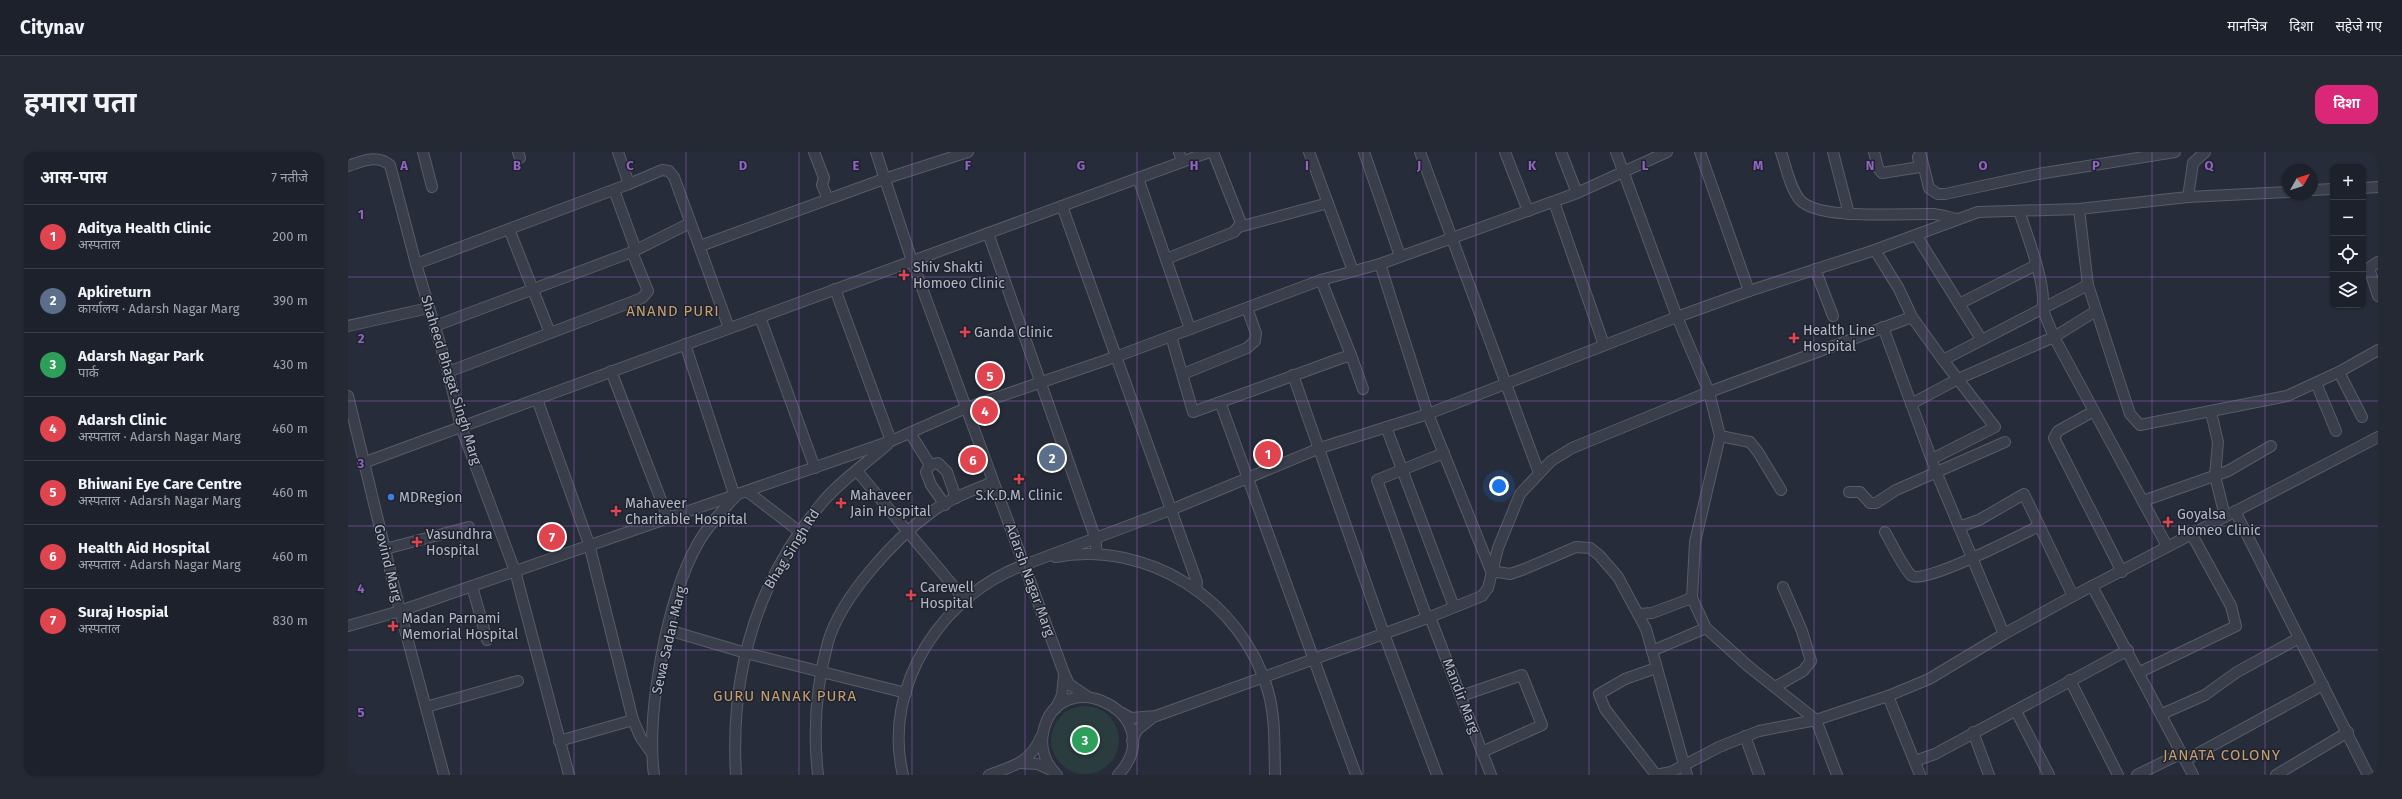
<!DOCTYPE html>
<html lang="hi">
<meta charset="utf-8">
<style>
:root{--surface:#1c212b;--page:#252933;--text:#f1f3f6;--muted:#a0a3a9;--line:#3a3e47;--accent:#db2777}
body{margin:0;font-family:"Fira Sans","Noto Sans Devanagari",sans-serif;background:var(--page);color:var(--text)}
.controls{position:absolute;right:12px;top:12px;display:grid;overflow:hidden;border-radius:8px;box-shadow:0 1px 3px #0004}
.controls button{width:36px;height:36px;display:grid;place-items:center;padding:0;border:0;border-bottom:1px solid var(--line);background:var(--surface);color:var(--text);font:20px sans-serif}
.compass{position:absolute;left:1934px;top:12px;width:36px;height:36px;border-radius:50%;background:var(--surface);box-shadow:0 1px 3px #0004;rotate:51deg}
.you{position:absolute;left:1151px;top:334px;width:14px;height:14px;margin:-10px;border:3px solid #fff;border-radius:50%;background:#1a73e8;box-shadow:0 0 0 6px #1a73e833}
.badge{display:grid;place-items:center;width:26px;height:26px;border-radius:50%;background:var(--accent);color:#fff;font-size:13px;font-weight:700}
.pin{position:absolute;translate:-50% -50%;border:2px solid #fff;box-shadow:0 1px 4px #0006}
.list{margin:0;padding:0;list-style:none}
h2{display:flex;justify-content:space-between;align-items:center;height:52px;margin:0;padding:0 16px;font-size:17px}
h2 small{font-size:13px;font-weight:400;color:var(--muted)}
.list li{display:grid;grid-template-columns:26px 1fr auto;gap:12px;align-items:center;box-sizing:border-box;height:64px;padding:0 16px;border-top:1px solid var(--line)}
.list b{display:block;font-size:15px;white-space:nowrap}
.list p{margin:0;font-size:13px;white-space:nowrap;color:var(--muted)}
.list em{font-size:13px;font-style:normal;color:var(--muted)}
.icon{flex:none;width:22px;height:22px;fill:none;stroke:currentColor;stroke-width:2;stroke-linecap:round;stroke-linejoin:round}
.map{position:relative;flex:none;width:2030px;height:623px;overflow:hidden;border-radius:12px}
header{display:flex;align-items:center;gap:24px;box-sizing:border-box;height:56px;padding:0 20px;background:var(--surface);border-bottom:1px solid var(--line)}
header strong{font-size:19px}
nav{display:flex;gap:22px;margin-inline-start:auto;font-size:14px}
.intro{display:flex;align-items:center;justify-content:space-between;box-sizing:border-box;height:96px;padding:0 24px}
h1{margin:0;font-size:28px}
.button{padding:10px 18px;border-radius:12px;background:var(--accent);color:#fff;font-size:14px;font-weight:700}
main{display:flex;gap:24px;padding:0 24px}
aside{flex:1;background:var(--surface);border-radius:12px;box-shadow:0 1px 3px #0004}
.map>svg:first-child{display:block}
.green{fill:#2b3c3e}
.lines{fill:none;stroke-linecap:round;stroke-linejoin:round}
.minor-casing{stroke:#575c68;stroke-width:12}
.minor{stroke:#393e4a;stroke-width:10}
.grid{fill:none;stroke:#9264c1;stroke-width:1;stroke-opacity:0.55}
.health-dot{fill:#e0444e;stroke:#1e232f;stroke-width:1.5}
.shop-dot{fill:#3f7fe0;stroke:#1e232f;stroke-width:1.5}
.labels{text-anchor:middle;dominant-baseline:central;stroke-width:3;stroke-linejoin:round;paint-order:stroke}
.poi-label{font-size:14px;fill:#b5b9c5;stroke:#1e232f;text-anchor:start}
.street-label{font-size:14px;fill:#b5b9c5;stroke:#1e232f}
.neighbourhood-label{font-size:15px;letter-spacing:1px;fill:#c79f6d;stroke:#1e232f}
.grid-label{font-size:13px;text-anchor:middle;font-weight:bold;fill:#9264c1;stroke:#1e232f;stroke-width:3;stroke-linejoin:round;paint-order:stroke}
</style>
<header>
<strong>Citynav</strong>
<nav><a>मानचित्र</a><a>दिशा</a><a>सहेजे गए</a></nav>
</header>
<div class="intro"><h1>हमारा पता</h1><a class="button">दिशा</a></div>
<main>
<aside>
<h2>आस-पास<small>7 नतीजे</small></h2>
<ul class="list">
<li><span class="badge" style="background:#e0444e">1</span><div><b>Aditya Health Clinic</b><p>अस्पताल</p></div><em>200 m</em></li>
<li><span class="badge" style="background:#5c6f8a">2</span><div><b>Apkireturn</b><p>कार्यालय · Adarsh Nagar Marg</p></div><em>390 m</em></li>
<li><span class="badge" style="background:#2e9e5b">3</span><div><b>Adarsh Nagar Park</b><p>पार्क</p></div><em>430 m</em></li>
<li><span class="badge" style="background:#e0444e">4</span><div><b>Adarsh Clinic</b><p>अस्पताल · Adarsh Nagar Marg</p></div><em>460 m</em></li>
<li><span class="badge" style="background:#e0444e">5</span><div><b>Bhiwani Eye Care Centre</b><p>अस्पताल · Adarsh Nagar Marg</p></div><em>460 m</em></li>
<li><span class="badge" style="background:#e0444e">6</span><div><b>Health Aid Hospital</b><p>अस्पताल · Adarsh Nagar Marg</p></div><em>460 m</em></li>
<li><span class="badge" style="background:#e0444e">7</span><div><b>Suraj Hospial</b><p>अस्पताल</p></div><em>830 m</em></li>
</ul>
</aside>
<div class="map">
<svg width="2030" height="623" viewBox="0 0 2030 623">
<rect width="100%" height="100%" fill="#262c39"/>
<circle class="green" cx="737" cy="588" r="34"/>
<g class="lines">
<defs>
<g id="minor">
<path d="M75 0 84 35"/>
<path d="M170 0 172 6"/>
<path d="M270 0 281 32"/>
<path d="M466 0 476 26 474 33 480 47"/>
<path d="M528 0 564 109 716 521 721 532 740 545"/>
<path d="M831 0 834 10"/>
<path d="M961 0 1005 119"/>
<path d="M1016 0 1052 104"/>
<path d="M1072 0 1191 321"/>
<path d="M1157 0 1180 59"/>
<path d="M1213 0 1229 41"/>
<path d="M1268 0 1329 165 1361 240 1372 284 1347 390 1344 446 1358 476 1400 514 1468 568 1489 623"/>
<path d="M1352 0 1401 139"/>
<path d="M1433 0C1438 15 1442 36 1452 48 1471 69 1557 61 1586 62 1594 63 1603 66 1610 67"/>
<path d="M1485 0 1501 62"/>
<path d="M1526 0 1530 16 1534 21 1572 15 1570 5"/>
<path d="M1572 0 1581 36 1590 42H1597L1690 22 1827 0"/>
<path d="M0 14C15 9 29 2 42 13L68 112 99 215 113 275 167 419 221 623"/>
<path d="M790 26 842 177"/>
<path d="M2015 36 2030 35"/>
<path d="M266 38 288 98"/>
<path d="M1964 38 1985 37"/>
<path d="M1840 45 1845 11 1857 0"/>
<path d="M1206 50 1256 193"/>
<path d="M714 54 849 430 848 438"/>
<path d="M1731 57 1740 133 1782 262 1792 273 1939 244 1991 220 2030 198"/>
<path d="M1671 59C1678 80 1700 137 1694 156L1706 185 1819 394"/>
<path d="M891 75 980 51"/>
<path d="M161 77 202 181"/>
<path d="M640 81 747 385 749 402"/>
<path d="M1568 83 1633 187"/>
<path d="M352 94 536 27 620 0"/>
<path d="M1527 98 1551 137 1564 165 1595 208 1647 275 1584 307"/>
<path d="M818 107 886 80 893 71 865 0"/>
<path d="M2030 110 2021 116 2030 144"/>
<path d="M68 112 281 32 314 18 321 19 326 25 381 176"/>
<path d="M1032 112 1080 262 1143 419 1162 422 1174 418 1228 395 1242 396 1251 403 1270 425 1298 477 1339 623"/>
<path d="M1467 117 1485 164"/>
<path d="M487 137 543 289"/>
<path d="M1611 152 1688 113"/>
<path d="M412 165 467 316"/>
<path d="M0 174 81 156"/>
<path d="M87 174 284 100 342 71"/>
<path d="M1535 175 1589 322 1656 482"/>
<path d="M823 184 845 260 991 207 1003 203 973 128"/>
<path d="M1003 203 1015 237"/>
<path d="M1595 208 1740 133"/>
<path d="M263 219 320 366"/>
<path d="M100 220 294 146 300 139 284 100"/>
<path d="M1991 220 2014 265"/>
<path d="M835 222 899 196 907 189 908 181 899 156"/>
<path d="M945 223 1036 482 1089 623"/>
<path d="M1968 231 1988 279"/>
<path d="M0 244 52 459 96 623"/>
<path d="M189 247 241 392 285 568 293 586 303 600"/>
<path d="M872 250 1008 623"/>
<path d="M1563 252 1610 227 1706 185 1748 159"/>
<path d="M1746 259 1710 279 1706 286 1774 420"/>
<path d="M1863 260 1870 290 1867 324 1877 364"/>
<path d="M1038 275 1106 455"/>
<path d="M562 281 582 313"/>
<path d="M1372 284 1402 290 1410 300 1433 338"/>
<path d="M15 311 861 0"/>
<path d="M509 319 617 448"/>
<path d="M400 340 452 380"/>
<path d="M1501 340H1512L1522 351H1528L1548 338 1657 290"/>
<path d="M1795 349 1880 319 1923 294"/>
<path d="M597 353 583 333 578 320 582 313 590 311 599 320 608 346"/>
<path d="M1887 359 2020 623"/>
<path d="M1611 375 1631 368 1676 342 1725 444"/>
<path d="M1537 380C1543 390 1556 418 1564 424 1577 432 1673 383 1691 374"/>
<path d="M37 397 121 375"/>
<path d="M707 405C800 388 894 448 920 539 928 567 926 595 927 623"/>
<path d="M676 413 825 357 972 296 1080 262 1329 165 1401 139 1527 98 1630 60 1731 57 1840 45 1940 40"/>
<path d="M124 434 139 488"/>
<path d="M1744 434 1845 623"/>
<path d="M1291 462 1304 461 1344 446"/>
<path d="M1082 465 1143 623"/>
<path d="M1079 466 1029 328 1096 301"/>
<path d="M0 474 52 459 543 289 618 256 770 204 973 128 1032 112 1229 41 1319 0"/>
<path d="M320 478 398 501 558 541"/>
<path d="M1304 499 1358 476"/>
<path d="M1792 520 1888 474 1883 454 1843 381"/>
<path d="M1722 528 1770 623"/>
<path d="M1427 535 1455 519 1463 509 1454 479 1435 435"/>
<path d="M1113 544 1174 523 1194 573 1134 600"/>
<path d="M1540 544 1572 623"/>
<path d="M78 555 170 529"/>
<path d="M708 556 714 543 716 523"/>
<path d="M1668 559 1701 623"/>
<path d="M774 561 783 566 808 564 1082 465 1134 444 1140 436 1150 396 1172 342 1203 309 1224 296 1361 240 1564 165"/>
<path d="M1814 562 1857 543 1889 520 1951 486"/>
<path d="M1625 580 1641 623"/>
<path d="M1397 584 1411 623"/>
<path d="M211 589 285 568"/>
<path d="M784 589 789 578 804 566"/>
<path d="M1838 608 1975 533"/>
<path d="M1567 609 1587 602 1780 498"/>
<path d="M673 611 690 612 705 619"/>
<path d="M306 623C298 561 319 447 349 393 359 375 373 360 387 345L337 192"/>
<path d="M388 623C382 522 408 430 473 352 491 330 517 312 539 293"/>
<path d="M470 623C465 579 468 534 480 490 493 445 547 386 585 359 603 346 625 338 645 330"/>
<path d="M555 623C533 533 597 438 682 411"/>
<path d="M641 623C665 614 682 611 693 585"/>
<path d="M709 623C698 612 692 597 695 581 710 506 826 563 770 623"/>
<path d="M1308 623 1323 620 1371 595 1411 579 1468 568 1540 544 1581 527 1656 482 1725 444 2030 285"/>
<path d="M1308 623 1257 557 1251 542 1277 527 1308 516"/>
<path d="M1789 623 1834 601"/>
<path d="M1928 623 2000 580"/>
</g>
</defs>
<use href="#minor" class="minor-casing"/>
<use href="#minor" class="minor"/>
</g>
<path class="grid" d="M113 0V623M226 0V623M338 0V623M451 0V623M564 0V623M677 0V623M789 0V623M902 0V623M1015 0V623M1128 0V623M1241 0V623M1353 0V623M1466 0V623M1579 0V623M1692 0V623M1804 0V623M1917 0V623M0 125H1985M2015 125H2030M0 249H2030M0 374H2030M0 498H2030"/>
<g class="health-dot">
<path d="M554 117h4v4h4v4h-4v4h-4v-4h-4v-4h4z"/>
<path d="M615 174h4v4h4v4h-4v4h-4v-4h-4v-4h4z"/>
<path d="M1444 180h4v4h4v4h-4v4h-4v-4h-4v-4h4z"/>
<path d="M669 321h4v4h4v4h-4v4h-4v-4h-4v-4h4z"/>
<path d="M491 345h4v4h4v4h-4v4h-4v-4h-4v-4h4z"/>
<path d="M266 353h4v4h4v4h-4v4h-4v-4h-4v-4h4z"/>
<path d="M1818 364h4v4h4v4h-4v4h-4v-4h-4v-4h4z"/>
<path d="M67 384h4v4h4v4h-4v4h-4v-4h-4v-4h4z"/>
<path d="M561 437h4v4h4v4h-4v4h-4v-4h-4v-4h4z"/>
<path d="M43 468h4v4h4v4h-4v4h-4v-4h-4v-4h4z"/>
</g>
<circle class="shop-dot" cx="43" cy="345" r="4"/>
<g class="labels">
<g class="poi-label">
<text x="565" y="115">Shiv Shakti<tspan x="565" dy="16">Homoeo Clinic</tspan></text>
<text x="1455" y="178">Health Line<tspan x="1455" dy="16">Hospital</tspan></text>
<text x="626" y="180">Ganda Clinic</text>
<text x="502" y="343">Mahaveer<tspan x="502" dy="16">Jain Hospital</tspan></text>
<text x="671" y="343" text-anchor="middle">S.K.D.M. Clinic</text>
<text x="51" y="345">MDRegion</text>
<text x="277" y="351">Mahaveer<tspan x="277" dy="16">Charitable Hospital</tspan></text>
<text x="1829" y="362">Goyalsa<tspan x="1829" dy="16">Homeo Clinic</tspan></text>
<text x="78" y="382">Vasundhra<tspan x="78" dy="16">Hospital</tspan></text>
<text x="572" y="435">Carewell<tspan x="572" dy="16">Hospital</tspan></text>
<text x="54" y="466">Madan Parnami<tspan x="54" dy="16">Memorial Hospital</tspan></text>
</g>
<g class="street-label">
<text transform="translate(103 228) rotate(73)">Shaheed Bhagat Singh Marg</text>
<text transform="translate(444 397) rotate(-58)">Bhag Singh Rd</text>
<text transform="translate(40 411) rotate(76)">Govind Marg</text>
<text transform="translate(682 428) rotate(70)">Adarsh Nagar Marg</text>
<text transform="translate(321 488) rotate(-77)">Sewa Sadan Marg</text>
<text transform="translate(1113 544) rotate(69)">Mandir Marg</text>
</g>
<g class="neighbourhood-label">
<text x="325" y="159">ANAND PURI</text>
<text x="437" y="544">GURU NANAK PURA</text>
<text x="1874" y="603">JANATA COLONY</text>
</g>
</g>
<g class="grid-label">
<text x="56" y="18">A</text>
<text x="169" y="18">B</text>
<text x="282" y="18">C</text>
<text x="395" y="18">D</text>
<text x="508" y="18">E</text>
<text x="620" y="18">F</text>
<text x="733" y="18">G</text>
<text x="846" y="18">H</text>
<text x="959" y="18">I</text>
<text x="1071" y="18">J</text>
<text x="1184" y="18">K</text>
<text x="1297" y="18">L</text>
<text x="1410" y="18">M</text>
<text x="1522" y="18">N</text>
<text x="1635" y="18">O</text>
<text x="1748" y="18">P</text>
<text x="1861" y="18">Q</text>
<text x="13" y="67">1</text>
<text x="13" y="191">2</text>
<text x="13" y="316">3</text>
<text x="13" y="441">4</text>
<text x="13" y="565">5</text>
</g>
</svg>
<div class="controls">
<button>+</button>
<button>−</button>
<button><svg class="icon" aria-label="locate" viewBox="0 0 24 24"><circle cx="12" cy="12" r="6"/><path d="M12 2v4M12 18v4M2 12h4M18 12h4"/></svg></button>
<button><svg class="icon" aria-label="layers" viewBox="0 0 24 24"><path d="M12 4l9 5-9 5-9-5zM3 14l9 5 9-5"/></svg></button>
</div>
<svg class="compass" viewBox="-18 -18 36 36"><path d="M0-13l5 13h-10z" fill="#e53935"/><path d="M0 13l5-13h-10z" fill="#a0a3a9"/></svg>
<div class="you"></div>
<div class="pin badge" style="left:920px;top:302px;background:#e0444e">1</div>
<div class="pin badge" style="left:704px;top:306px;background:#5c6f8a">2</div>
<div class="pin badge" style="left:737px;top:588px;background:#2e9e5b">3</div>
<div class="pin badge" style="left:637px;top:259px;background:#e0444e">4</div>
<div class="pin badge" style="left:642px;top:224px;background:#e0444e">5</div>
<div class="pin badge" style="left:625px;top:308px;background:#e0444e">6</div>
<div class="pin badge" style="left:204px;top:385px;background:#e0444e">7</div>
</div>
</main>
